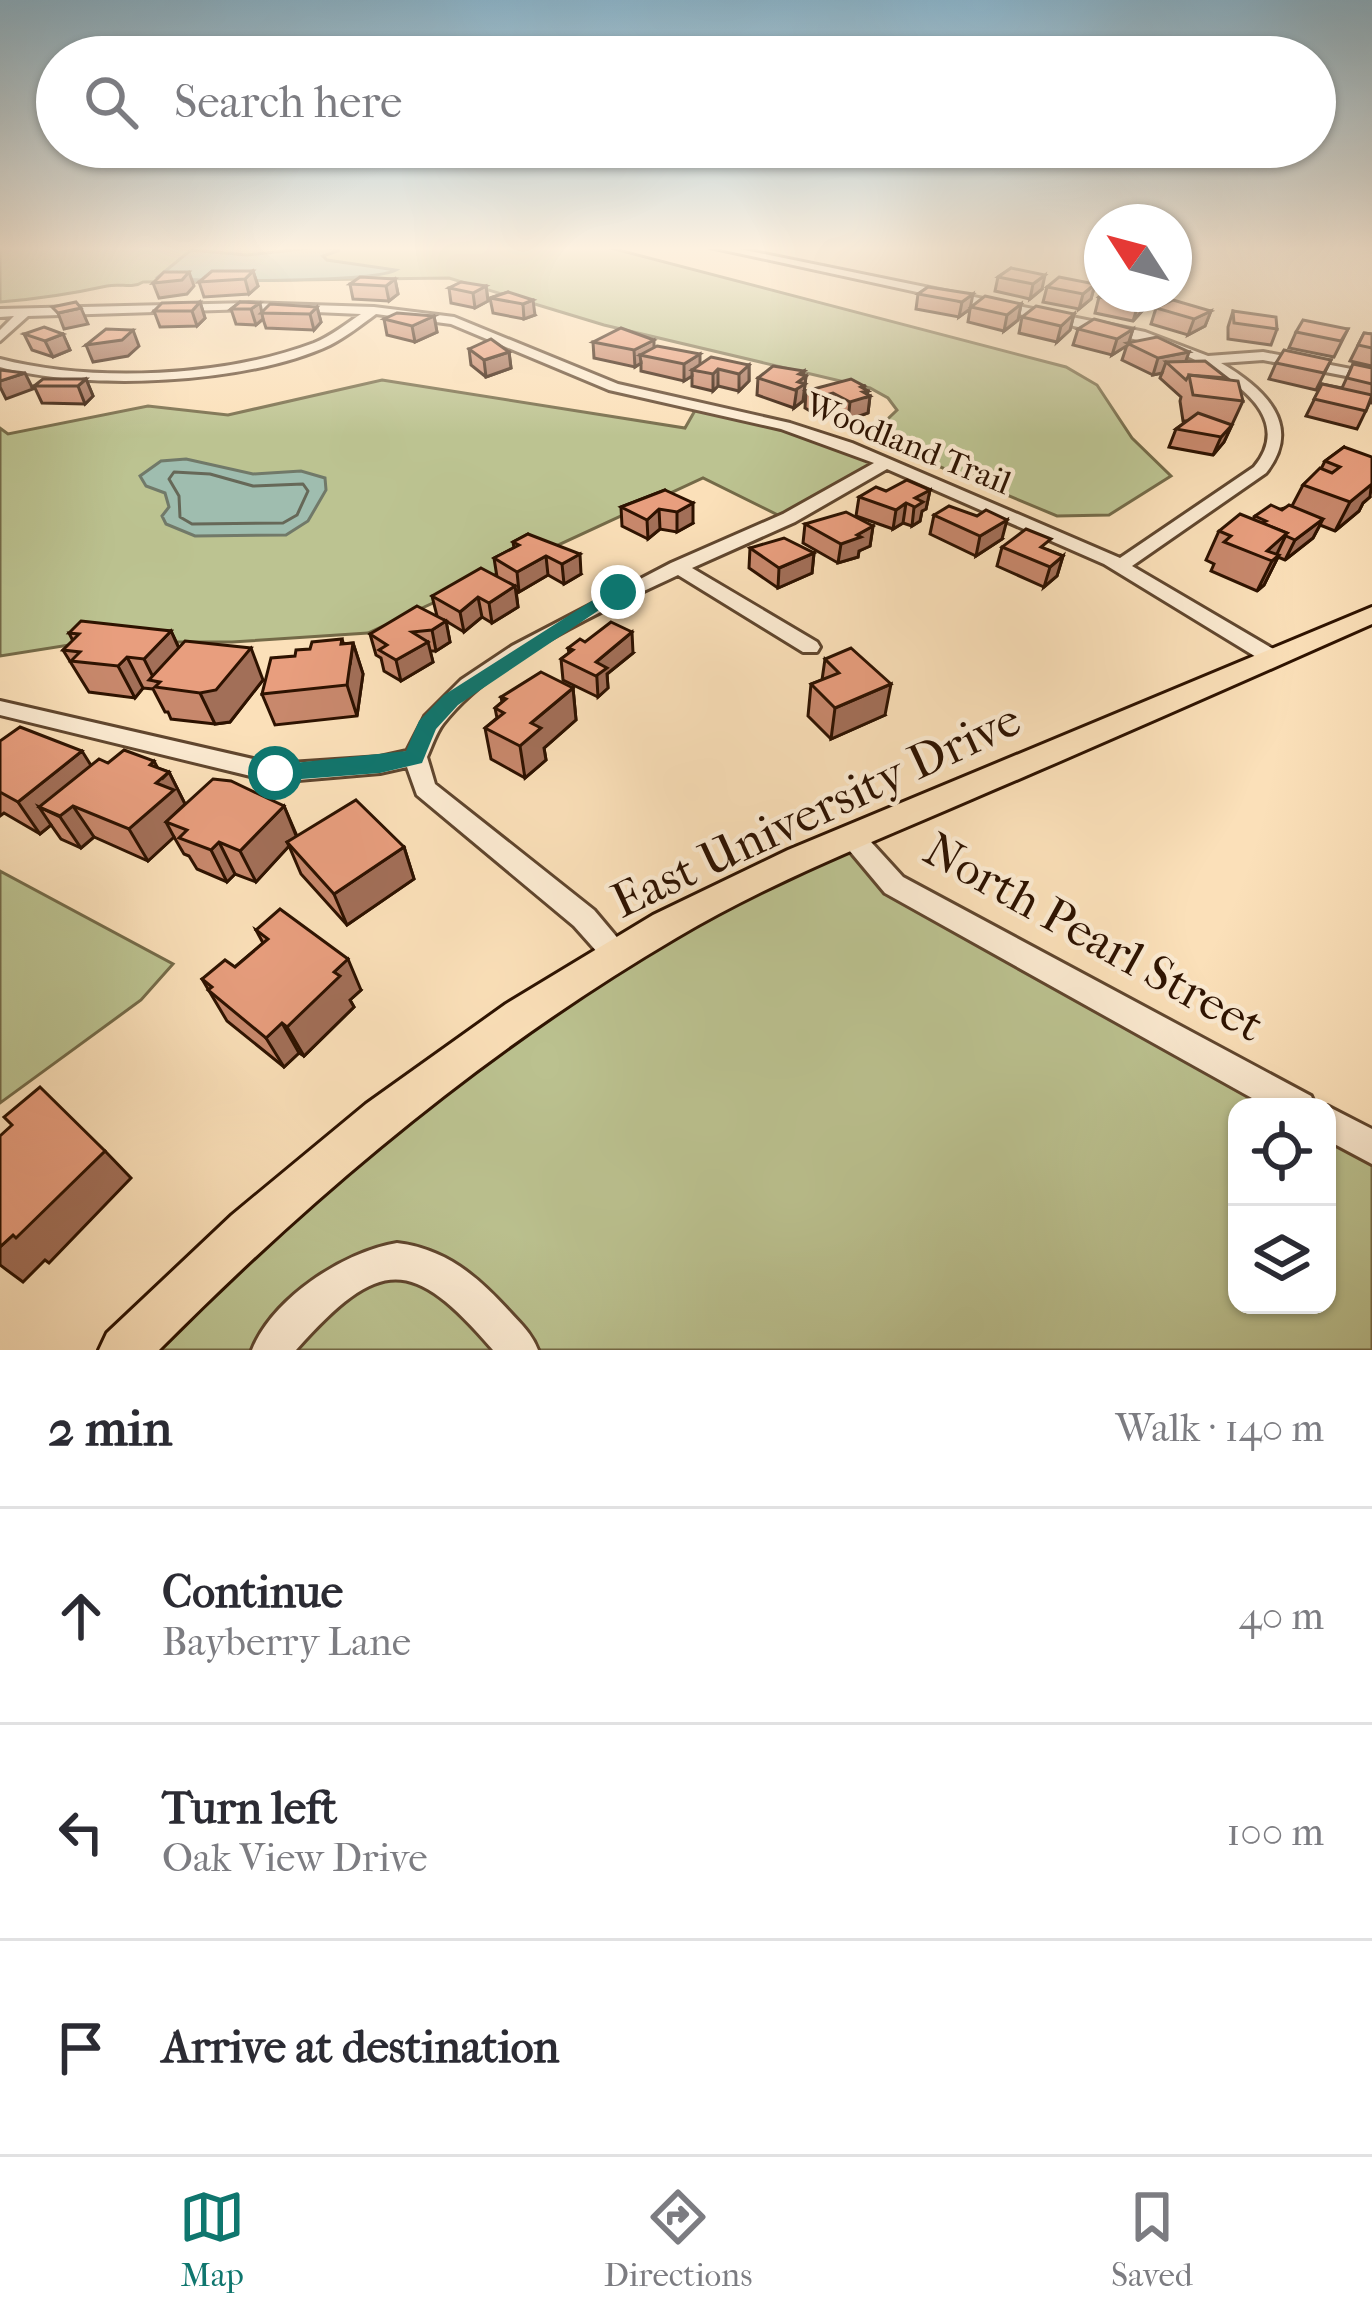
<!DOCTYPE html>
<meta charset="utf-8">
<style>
:root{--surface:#fff;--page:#f7f7f7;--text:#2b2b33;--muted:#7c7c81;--line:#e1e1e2;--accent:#0f766e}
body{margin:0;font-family:"IM FELL French Canon",serif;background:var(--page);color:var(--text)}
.controls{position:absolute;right:36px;bottom:36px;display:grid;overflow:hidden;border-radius:24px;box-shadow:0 3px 9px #0004}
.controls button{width:108px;height:108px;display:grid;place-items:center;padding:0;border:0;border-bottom:3px solid var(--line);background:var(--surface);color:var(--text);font:60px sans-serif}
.compass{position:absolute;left:1084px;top:204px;width:108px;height:108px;border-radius:50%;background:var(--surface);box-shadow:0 3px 9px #0004;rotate:306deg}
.stop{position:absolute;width:36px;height:36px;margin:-27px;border:9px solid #0f766e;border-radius:50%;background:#fff}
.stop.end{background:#0f766e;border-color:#fff;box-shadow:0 3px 12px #0008}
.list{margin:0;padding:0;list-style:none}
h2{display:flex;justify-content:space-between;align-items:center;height:156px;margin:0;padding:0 48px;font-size:51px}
h2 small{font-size:39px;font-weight:400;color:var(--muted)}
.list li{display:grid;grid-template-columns:78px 1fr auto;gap:36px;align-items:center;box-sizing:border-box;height:216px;padding:0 48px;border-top:3px solid var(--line)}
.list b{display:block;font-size:45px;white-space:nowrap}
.list p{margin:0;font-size:39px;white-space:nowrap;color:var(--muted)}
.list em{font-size:39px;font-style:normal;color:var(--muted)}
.icon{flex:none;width:66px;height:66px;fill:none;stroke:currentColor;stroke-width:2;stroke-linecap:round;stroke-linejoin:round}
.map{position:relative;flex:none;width:1372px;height:1350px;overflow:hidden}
.search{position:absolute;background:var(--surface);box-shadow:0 3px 9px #0004;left:36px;right:36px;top:36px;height:132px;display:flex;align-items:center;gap:30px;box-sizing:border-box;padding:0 42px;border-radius:66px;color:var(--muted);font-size:45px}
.sheet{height:804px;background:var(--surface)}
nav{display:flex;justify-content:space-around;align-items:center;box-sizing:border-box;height:168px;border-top:3px solid var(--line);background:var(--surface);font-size:33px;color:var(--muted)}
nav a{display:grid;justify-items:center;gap:6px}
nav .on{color:var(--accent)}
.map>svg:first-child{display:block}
.green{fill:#bcc391;stroke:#746a48;stroke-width:3}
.water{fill:#9fbdaf;stroke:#717969;stroke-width:3}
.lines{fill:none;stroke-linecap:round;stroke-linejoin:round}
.shore{stroke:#666858;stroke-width:3}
.minor-casing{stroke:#60462e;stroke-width:6}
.major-casing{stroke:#2d1200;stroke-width:6}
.minor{fill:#fcebd2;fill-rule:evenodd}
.major{fill:#fbe0b9;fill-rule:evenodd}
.wall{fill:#c8886c;stroke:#2d1200;stroke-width:3}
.shaded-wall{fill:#a26f58;stroke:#2d1200;stroke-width:3}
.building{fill:#e89e7e;stroke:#2d1200;stroke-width:3}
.route{fill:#0f766e}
.labels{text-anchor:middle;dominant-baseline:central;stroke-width:9;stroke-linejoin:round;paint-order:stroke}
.far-street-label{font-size:33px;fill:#2d1200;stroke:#fcebd2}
.near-street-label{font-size:48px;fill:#2d1200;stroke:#fcebd2}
</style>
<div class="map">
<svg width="1372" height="1350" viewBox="0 0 1372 1350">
<rect width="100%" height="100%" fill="#fbe0b9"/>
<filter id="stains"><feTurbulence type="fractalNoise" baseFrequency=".00167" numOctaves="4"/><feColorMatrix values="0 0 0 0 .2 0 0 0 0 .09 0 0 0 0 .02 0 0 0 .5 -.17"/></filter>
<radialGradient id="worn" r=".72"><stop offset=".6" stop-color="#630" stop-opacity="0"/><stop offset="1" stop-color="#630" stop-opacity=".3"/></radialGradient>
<g class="green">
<path d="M0 247H607L1066 367 1097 385 1132 438 1171 476 1109 515 1057 516 869 437 897 410 888 398 870 388 604 325 449 278 143 282C132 289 121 283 107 286 71 294 37 299 0 302Z"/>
<path d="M382 380 685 428 697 407 764 420 886 463 786 519 703 478 368 633 232 642H88L0 656V428L8 434 148 406 228 415Z"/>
<path d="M852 838 864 854 1300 1107H1237V1305H1327V1122L1372 1147V1350H124L453 1063Z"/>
<path d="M0 871 173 964 141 1000 0 1103Z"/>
</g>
<g class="water">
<path d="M321 247 340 250 323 256 327 260 396 270C375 282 188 283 158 277L191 250 247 255Z"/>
<path d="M186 459 253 474 301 471 325 478 326 490 308 521 286 535 195 536 166 524 162 516 169 507 165 493 146 486 140 476 161 461Z"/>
</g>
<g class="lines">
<path class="shore" d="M174 472 210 474 253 486 303 484 308 491 297 515 283 523 192 524 180 517 179 496 169 479Z"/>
<defs>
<g id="minor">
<path d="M710 247H730L1145 332 1208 356 1263 352 1372 373V381L1263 360 1221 363C1264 388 1304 425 1266 473L1132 566 1280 653 1283 658 1280 663H1266L1104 564 887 469 795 522 692 568 817 642 820 647 817 652H803L678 575C605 609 492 660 443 724 436 733 432 746 427 757L435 784 594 910 631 954 627 963 617 966 607 963 574 926 417 795 407 767 380 773 275 782 0 715V701L275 764 380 757 407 751 425 716 461 680 512 646 671 563 783 514 874 463 781 429 609 390 451 324 376 314C361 325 346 337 330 345 248 384 87 391 0 367V359C93 383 224 377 314 343 331 336 346 324 361 314L250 309 28 316 0 341V330L14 316 0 317V309L250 303 374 307 454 317 618 384 790 423 852 443 1120 558 1254 467C1304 407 1204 362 1161 345Z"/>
<path d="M852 828 861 831 903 877 1311 1096 1316 1107H1268L885 893 839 838 843 831Z"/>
<path d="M1327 1106 1372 1129V1164L1327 1140V1107H1324Z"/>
<path d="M397 1243C446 1249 477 1276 510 1312 521 1324 532 1334 538 1350H493C412 1256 380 1256 296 1350H252C273 1298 343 1252 397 1243Z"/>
</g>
<path id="major" d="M1372 607V624C1239 683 1106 742 972 799 873 842 770 882 676 938 485 1050 315 1193 159 1350H99L107 1333 232 1215 366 1104 506 1004 653 915 788 850Z"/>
</defs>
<use href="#minor" class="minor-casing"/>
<use href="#major" class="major-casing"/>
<use href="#minor" class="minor"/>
<use href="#major" class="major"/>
</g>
<g class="wall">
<path d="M1011 268 1042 289 1030 299 995 291 998 277Z"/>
<path d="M253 271 258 286 249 294 204 297 199 282Z"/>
<path d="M395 279 398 294 389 301 353 299 350 284Z"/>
<path d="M1095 284 1091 299 1079 309 1043 302 1047 287Z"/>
<path d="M486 286 488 301 475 308 451 303 449 288Z"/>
<path d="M928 287 971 307 1021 304 1018 320 1004 331 968 322 970 309 959 317 916 309 918 294Z"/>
<path d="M508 292 535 315 524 319 493 313 490 298Z"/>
<path d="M1148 295 1143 310 1133 321 1095 313 1099 297Z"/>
<path d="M200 302 205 318 197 326 160 327 154 311Z"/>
<path d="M240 302 262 312 317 307 321 322 314 330 266 328 263 319 256 325 236 324 231 309Z"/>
<path d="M1156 308 1211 311 1205 326 1188 335 1151 324Z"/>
<path d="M1233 311 1277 329 1271 345 1228 339V327Z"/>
<path d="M1074 314 1070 330 1057 342 1019 333 1022 317Z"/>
<path d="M434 316 437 332 415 342 387 335 384 319Z"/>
<path d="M1078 329H1133L1128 343 1185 361 1243 401 1224 442 1213 455 1169 447 1176 429 1187 421H1183L1180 401 1181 397 1160 378 1162 373 1153 375 1122 360 1127 345 1112 355 1073 345Z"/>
<path d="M1348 329 1334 357 1289 348 1296 332Z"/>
<path d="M1364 333 1372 334V366L1350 361Z"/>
<path d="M24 334H63L70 350 53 357 32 350Z"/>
<path d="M593 342 654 347 700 365H749V381L739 391 718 386 713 391 692 386V376L684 381 641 371V363L635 367 594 358Z"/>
<path d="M469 349 509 352 511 368 486 377 471 365Z"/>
<path d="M1331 360 1316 390 1269 379 1276 363Z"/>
<path d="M1353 364 1372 368V403L1370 402 1357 429 1306 416 1322 384 1342 388Z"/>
<path d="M803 375 806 376 803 401 794 408 757 395 758 378Z"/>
<path d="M86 379 93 396 85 404 42 403 34 386Z"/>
<path d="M864 386V389L868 391 867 394 870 396 868 413 848 420 831 410 817 415 805 408 806 391Z"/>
<path d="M1344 447 1370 497 1363 503 1359 511 1335 531 1320 525 1313 538 1285 560 1278 557 1264 585 1257 591 1211 571 1214 564 1206 560 1219 531 1253 520 1255 516 1292 506 1303 485 1321 469 1325 461Z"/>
<path d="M665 490 693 523 677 532 660 529 648 539 622 526 621 507Z"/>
<path d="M930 490 926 509 922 511 920 521 912 526 903 523 893 529 856 516 859 497 886 491Z"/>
<path d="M934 515 1002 539 976 556 930 534Z"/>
<path d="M805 524 873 526 870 546 859 551 858 557 838 563 803 543Z"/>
<path d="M528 534 581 574 564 584 548 575 519 592 516 590 518 607 492 623 482 617 464 632 446 621 450 642 436 651H430L433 662 401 681 384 671 381 658 376 655 370 634 437 616 432 596 497 577 494 558 514 548 513 542Z"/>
<path d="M1002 547 1048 550 1063 556 1057 576 1044 587 997 566Z"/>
<path d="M750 548 814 553 812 573 778 588 749 568Z"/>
<path d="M171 631 179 648 263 680 230 722 215 724 171 719 168 712H165L153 689 143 688 135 698 89 692 63 650 73 641 69 633Z"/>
<path d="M585 642 633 653 607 674 608 688 598 697 563 680 561 659 569 653 568 648Z"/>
<path d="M353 643 363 674 357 716 275 725 262 694 343 644Z"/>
<path d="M825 659 885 715 831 739 808 716 811 684 822 680Z"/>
<path d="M573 688 576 720 544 748 546 760 525 778 491 759 485 728 497 718 495 708 502 702 501 697Z"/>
<path d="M0 741 91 766 108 763 157 768 169 772 185 804 284 806 297 836 404 847 414 879 347 925 301 874 289 846 256 882 235 874 227 882 197 869 189 856 184 854 174 837 148 861 94 837 81 848 61 839 51 825 40 834 4 813 0 816Z"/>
<path d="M256 930 361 990 350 1000 354 1007 304 1056 299 1053 284 1067 227 1021 202 979 235 967 263 943Z"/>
</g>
<g class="shaded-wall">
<path d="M253 271 258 286 249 294 245 279Z"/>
<path d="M189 272 194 286 187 294 159 298 153 283Z"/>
<path d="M1045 275 1042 289 1030 299 1033 284Z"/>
<path d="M395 279 398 294 389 301 386 286Z"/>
<path d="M1095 284 1091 299 1079 309 1083 294Z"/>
<path d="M486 286 488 301 475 308 473 293Z"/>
<path d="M973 294 970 309 959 317 962 302Z"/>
<path d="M1148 295 1143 310 1133 321 1138 305Z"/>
<path d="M533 300 535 315 524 319 523 304Z"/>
<path d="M200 302 205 318 197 326 192 311Z"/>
<path d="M260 303 263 319 256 325 251 309Z"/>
<path d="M1021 304 1018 320 1004 331 1007 315Z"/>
<path d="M317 307 321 322 314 330 310 314Z"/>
<path d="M81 308 88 324 64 329 58 313Z"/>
<path d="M1211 311 1205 326 1188 335 1194 319Z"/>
<path d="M1074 314 1070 330 1057 342 1061 326Z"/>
<path d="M434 316 437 332 415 342 412 326Z"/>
<path d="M1133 329 1128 345 1112 355 1117 339Z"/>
<path d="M133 330 139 346 128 356 93 362 86 345Z"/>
<path d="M63 334 70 350 53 357 45 341Z"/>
<path d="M654 340V356L640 355 641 363 635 367 634 350Z"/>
<path d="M509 352 511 368 486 377 484 360Z"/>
<path d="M1189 352 1183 369 1166 362 1162 373 1153 375 1158 358Z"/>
<path d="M700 354V371L692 370V376L684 381V364Z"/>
<path d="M749 365V381L739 391V374Z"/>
<path d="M718 369V386L713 391V374Z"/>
<path d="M804 371 803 378 806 376 803 401 794 408 799 374Z"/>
<path d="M25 373 33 389 6 399 0 387V381Z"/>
<path d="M86 379 93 396 85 404 78 386Z"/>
<path d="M864 386V392L868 391 867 397 870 396 868 413 848 420 850 402 861 387Z"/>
<path d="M833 393 831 410 817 415 818 397Z"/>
<path d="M1232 425 1224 442 1213 455 1221 437Z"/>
<path d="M1372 480 1370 497 1363 503 1359 511 1335 531 1350 502Z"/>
<path d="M930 490 926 509 922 511 920 521 912 526 915 498Z"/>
<path d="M693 503V523L677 532V512Z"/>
<path d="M906 503 903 523 893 529 896 510Z"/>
<path d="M659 509 660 529 648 539 647 520Z"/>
<path d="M1323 519 1313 538 1285 560 1295 540Z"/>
<path d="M1007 520 1002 539 976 556 980 536Z"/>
<path d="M873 526 870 546 859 551 858 557 838 563 841 544Z"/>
<path d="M1287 533 1274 560 1279 555 1264 585 1257 591 1272 561 1267 551Z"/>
<path d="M814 553 812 573 778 588 779 568Z"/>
<path d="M580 554 581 574 564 584 562 564Z"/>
<path d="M546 556 548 575 519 592 517 572Z"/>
<path d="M1063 556 1057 576 1044 587 1050 567Z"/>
<path d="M515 586 518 607 492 623 489 603Z"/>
<path d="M478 597 482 617 464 632 460 612Z"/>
<path d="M446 621 450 642 436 651 432 630Z"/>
<path d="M171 631 185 662 160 682 155 681 144 659Z"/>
<path d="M632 632 633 653 607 674 608 688 598 697 596 662Z"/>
<path d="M342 639 350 665 353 643 363 674 357 716 347 685 341 644Z"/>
<path d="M428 642 433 662 401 681 396 660Z"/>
<path d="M251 648 263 680 230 722 215 724 200 693Z"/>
<path d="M127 657 143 688 135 698 118 666Z"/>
<path d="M891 684 885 715 831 739 835 708Z"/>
<path d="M573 688 576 720 544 748 546 760 525 778 520 746 531 723Z"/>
<path d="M82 751 102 783 73 806 94 837 81 848 60 817 39 807 51 825 40 834 18 802Z"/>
<path d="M154 761 163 778 169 772 185 804 166 822 174 837 148 861 129 829 150 765Z"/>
<path d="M284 806 297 838 287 842 289 846 256 882 240 851Z"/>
<path d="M219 842 235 874 227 882 211 850Z"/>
<path d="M404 847 414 879 347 925 334 894Z"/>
<path d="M348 959 361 990 350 1000 354 1007 304 1056 287 1027 334 972Z"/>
<path d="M282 1023 299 1053 284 1067 266 1038Z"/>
<path d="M105 1151 131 1178 49 1263 45 1260 23 1282 0 1265V1247Z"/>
</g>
<g class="building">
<path d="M1011 268 1045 275 1033 284 998 277Z"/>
<path d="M212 271H253L245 279 199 282Z"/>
<path d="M164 272H189L182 280 153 283Z"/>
<path d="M360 277 395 279 386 286 350 284Z"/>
<path d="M1059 277 1095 284 1083 294 1047 287Z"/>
<path d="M461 282 486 286 473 293 449 288Z"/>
<path d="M928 287 973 294 962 302 918 294Z"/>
<path d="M508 292 533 300 523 304 490 298Z"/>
<path d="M1103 294H1143L1148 295 1138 305 1099 297Z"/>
<path d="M985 296 1021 304 1007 315 971 307Z"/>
<path d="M1173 300 1211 311 1194 319 1156 308Z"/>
<path d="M76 302 81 308 58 313 52 307Z"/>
<path d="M200 302 192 311H154L162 303Z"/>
<path d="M240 302 260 303 251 309H231Z"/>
<path d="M270 304 317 307 310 314 261 313Z"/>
<path d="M1036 306 1074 314 1061 326 1022 317Z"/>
<path d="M1233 311 1276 317 1277 329 1234 323Z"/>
<path d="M397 313 434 316 412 326 384 319Z"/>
<path d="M1094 319 1133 329 1117 339 1078 329Z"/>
<path d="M1303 320 1348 329 1341 341 1296 332Z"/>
<path d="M44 327 63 334 45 341 24 334Z"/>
<path d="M621 328 654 340 634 350 593 342Z"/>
<path d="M106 329 133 330 122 340 86 345Z"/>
<path d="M1364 333 1372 334V348L1358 345Z"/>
<path d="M1157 337 1189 352 1158 358 1127 343Z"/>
<path d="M491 339 509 352 484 360 469 349Z"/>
<path d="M657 346 700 354 684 364 640 355Z"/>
<path d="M1284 350 1331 360 1324 373 1276 363Z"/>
<path d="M711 357 749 365 739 374 718 369 713 374 692 370Z"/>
<path d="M1205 361 1227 378 1189 375 1186 380 1166 362Z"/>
<path d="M1353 364 1372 368V384L1347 378Z"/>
<path d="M773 366 804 371 799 374 806 376 798 382 805 384 795 390 758 378Z"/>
<path d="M0 370 25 373 0 381Z"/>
<path d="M1189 375 1238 381 1243 401 1193 395Z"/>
<path d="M43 379H86L78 386H34Z"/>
<path d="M851 379 864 386 861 387 868 391 863 392 870 396 850 402 833 393 818 397 806 391Z"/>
<path d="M1322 384 1372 395 1366 411 1314 399Z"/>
<path d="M1198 413 1232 425 1221 437 1176 429Z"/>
<path d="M1344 447 1372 457V484L1350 502 1303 485 1320 468 1332 473 1340 467 1325 461Z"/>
<path d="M907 480 930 490 915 498 923 502 915 507 906 503 896 510 859 497 876 487 886 491Z"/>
<path d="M665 490 693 503 677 512 659 509 647 520 621 507Z"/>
<path d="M1271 505 1282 510 1289 505 1323 519 1295 540 1284 535 1287 533 1262 523 1266 521 1255 516Z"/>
<path d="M949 506 977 516 986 510 1007 520 980 536 934 515Z"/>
<path d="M846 512 873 526 857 535 861 537 841 544 805 524Z"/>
<path d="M1240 514 1287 533 1267 551 1279 555 1272 561 1224 542 1231 536 1219 531Z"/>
<path d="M1026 529 1051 539 1041 547 1063 556 1050 567 1002 547Z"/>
<path d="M528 534 580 554 562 564 546 556 517 572 494 558 519 545 513 542Z"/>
<path d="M784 538 814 553 779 568 750 548Z"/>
<path d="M481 568 515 586 489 603 478 597 460 612 432 596Z"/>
<path d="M417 606 446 621 432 630 412 632 428 642 396 660 379 650 387 645 370 634Z"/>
<path d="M81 621 171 631 144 659 127 657 118 666 71 661 80 652 63 650 79 634 69 633Z"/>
<path d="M611 622 632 632 596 662 607 668 596 676 561 659 573 650 568 648 580 639 585 642Z"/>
<path d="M342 639 341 644 353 643 347 685 262 694 271 658 295 656 296 650 310 649 312 642Z"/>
<path d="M185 641 251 648 216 690 200 693 155 687 160 682 149 680Z"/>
<path d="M851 648 891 684 835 708 811 684 839 673 825 659Z"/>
<path d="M541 672 573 688 531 723 541 728 520 746 485 728 504 713 495 708 506 699 501 697Z"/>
<path d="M20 727 82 751 18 802 0 792V741Z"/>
<path d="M124 750 154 761 150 765 169 772 156 783 174 790 129 829 73 806 60 816 39 807 99 759 108 763Z"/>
<path d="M213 779 231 781 284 806 240 851 219 842 211 850 179 838 187 830 166 822Z"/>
<path d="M356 800 404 847 334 894 287 842Z"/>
<path d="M280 909 348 959 334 972 340 976 287 1027 282 1023 266 1038 208 990 212 987 202 979 225 960 235 967 268 939 256 930Z"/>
<path d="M40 1087 105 1151 16 1238 13 1235 0 1247V1136L12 1125 4 1117Z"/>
</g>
<linearGradient id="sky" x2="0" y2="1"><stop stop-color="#8bb8d1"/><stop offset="0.57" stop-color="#fdf1e0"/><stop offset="1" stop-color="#fdf1e0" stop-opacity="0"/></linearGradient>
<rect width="1372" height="436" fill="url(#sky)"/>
<path class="route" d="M612 588 626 592 458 705 436 729 422 763 380 773 275 781 264 773 275 765 406 751 419 721 444 695Z"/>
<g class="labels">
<g class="far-street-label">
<text transform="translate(908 444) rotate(22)">Woodland Trail</text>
</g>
<g class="near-street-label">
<text transform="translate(816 810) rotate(-25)">East University Drive</text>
<text transform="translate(1094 937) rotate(29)">North Pearl Street</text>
</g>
</g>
<rect width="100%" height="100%" filter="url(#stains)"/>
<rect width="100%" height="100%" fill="url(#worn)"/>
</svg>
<div class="controls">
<button><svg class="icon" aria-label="locate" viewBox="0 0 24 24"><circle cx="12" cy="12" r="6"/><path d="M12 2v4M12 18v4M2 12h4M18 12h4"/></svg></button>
<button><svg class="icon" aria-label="layers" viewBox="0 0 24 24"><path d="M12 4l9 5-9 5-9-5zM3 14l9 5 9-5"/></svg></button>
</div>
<svg class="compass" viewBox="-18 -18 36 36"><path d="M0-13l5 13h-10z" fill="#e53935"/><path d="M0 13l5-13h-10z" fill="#7c7c81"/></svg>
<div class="stop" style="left:275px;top:773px"></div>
<div class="stop end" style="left:618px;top:592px"></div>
<div class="search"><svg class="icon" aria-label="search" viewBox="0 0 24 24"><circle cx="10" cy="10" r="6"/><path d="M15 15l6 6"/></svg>Search here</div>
</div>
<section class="sheet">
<h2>2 min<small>Walk · 140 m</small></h2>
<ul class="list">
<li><svg class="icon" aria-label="ahead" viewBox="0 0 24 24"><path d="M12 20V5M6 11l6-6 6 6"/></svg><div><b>Continue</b><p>Bayberry Lane</p></div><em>40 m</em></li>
<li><svg class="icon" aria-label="left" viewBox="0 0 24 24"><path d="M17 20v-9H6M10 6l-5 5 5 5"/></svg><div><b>Turn left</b><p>Oak View Drive</p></div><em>100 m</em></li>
<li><svg class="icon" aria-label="arrive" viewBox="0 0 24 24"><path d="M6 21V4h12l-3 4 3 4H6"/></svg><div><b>Arrive at destination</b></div></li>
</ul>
</section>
<nav>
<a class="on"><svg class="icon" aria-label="map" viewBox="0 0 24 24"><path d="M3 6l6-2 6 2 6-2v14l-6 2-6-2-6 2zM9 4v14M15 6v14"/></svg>Map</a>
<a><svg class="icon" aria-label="directions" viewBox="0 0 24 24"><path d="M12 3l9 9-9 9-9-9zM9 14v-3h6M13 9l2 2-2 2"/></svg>Directions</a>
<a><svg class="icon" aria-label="saved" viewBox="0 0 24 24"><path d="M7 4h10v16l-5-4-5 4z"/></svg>Saved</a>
</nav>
